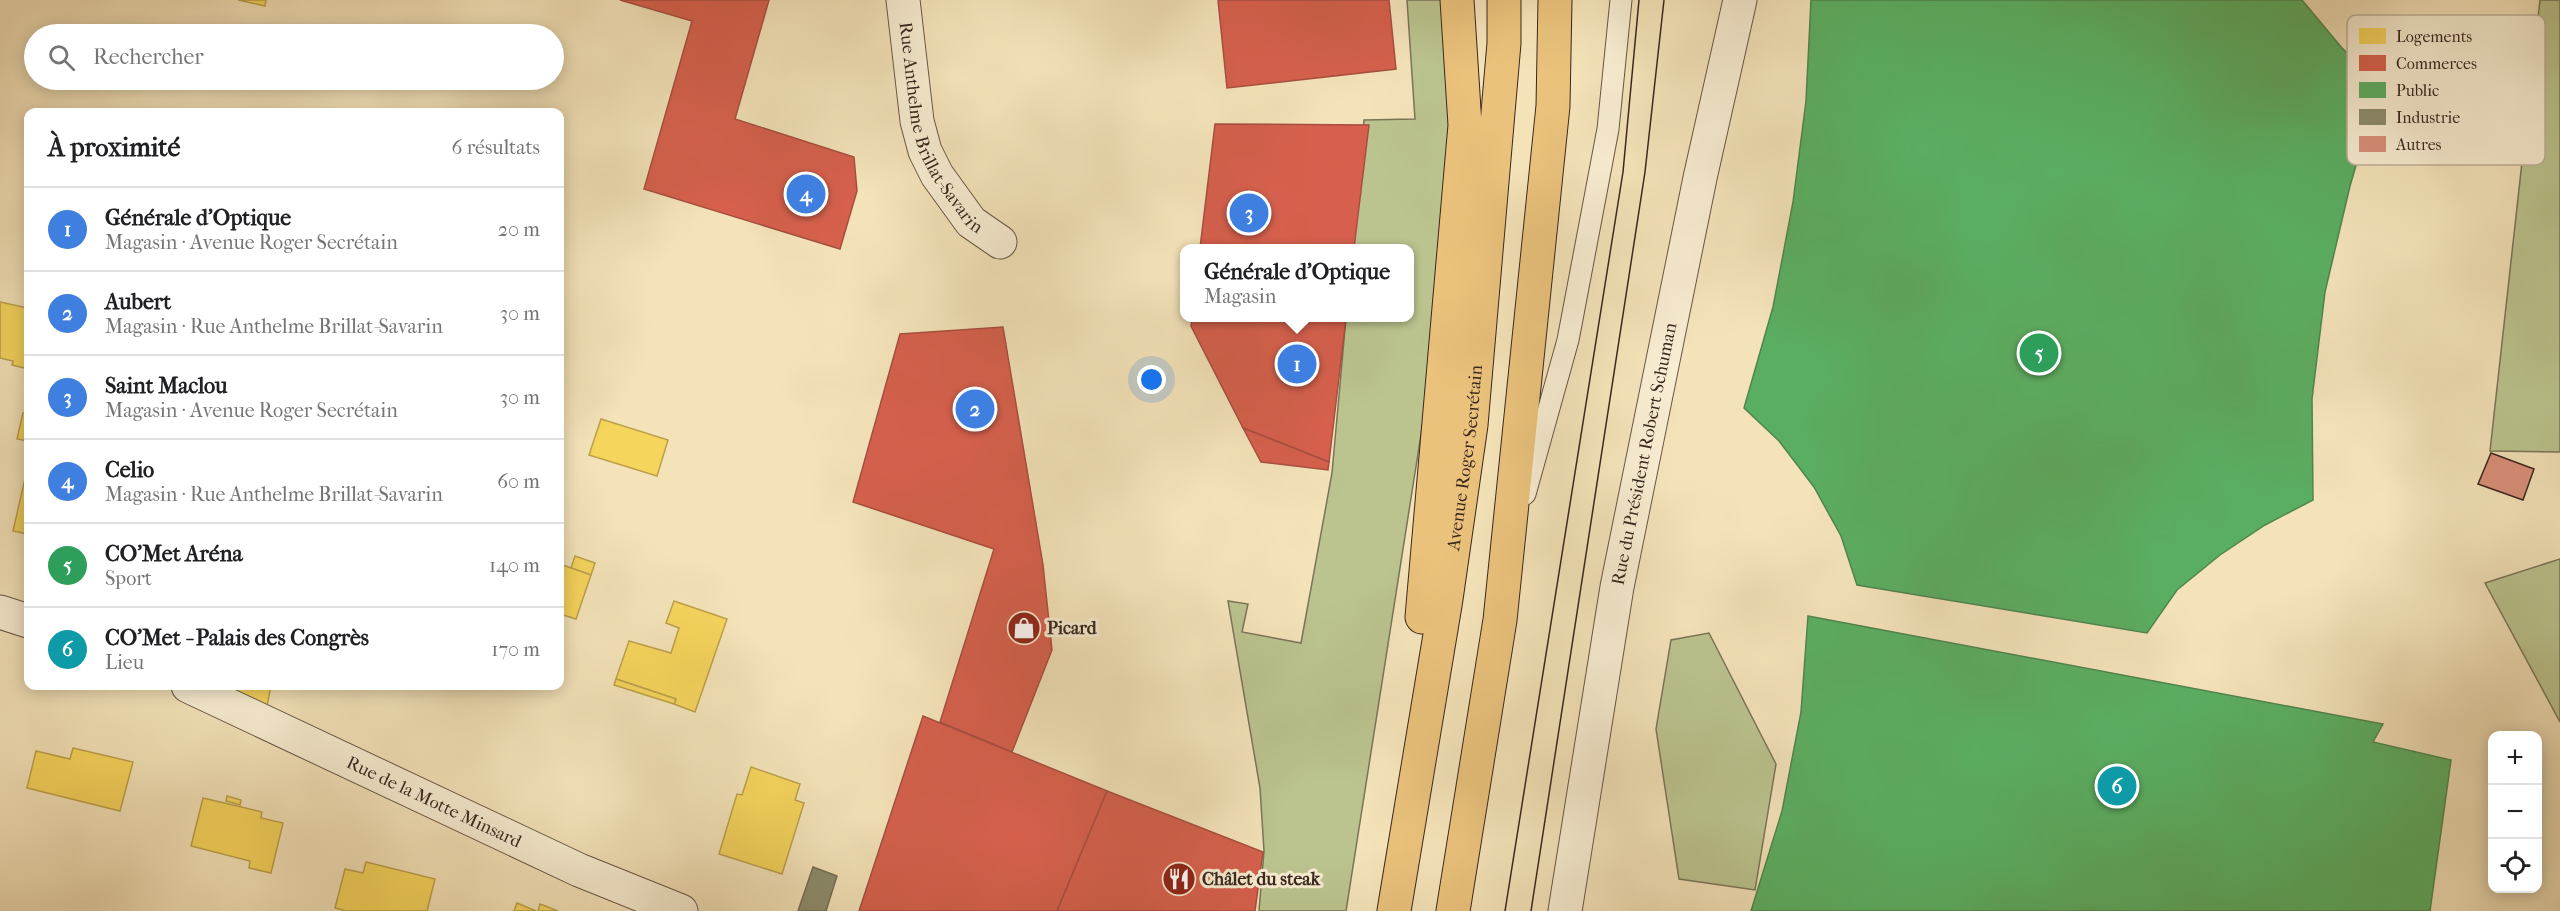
<!DOCTYPE html>
<html lang="fr">
<meta charset="utf-8">
<style>
:root{--surface:#fff;--page:#f6f6f6;--text:#202124;--muted:#757577;--line:#e0e0e0;--accent:#b45309}
body{margin:0;font-family:"IM FELL French Canon",serif;background:var(--page);color:var(--text)}
.controls{position:absolute;right:18px;bottom:18px;display:grid;overflow:hidden;border-radius:12px;box-shadow:0 3px 15px #0003}
.controls button{width:54px;height:54px;display:grid;place-items:center;padding:0;border:0;border-bottom:2px solid var(--line);background:var(--surface);color:var(--text);font:30px sans-serif}
.you{position:absolute;left:1152px;top:380px;width:21px;height:21px;margin:-15px;border:4px solid #fff;border-radius:50%;background:#1a73e8;box-shadow:0 0 0 9px #1a73e833}
.badge{display:grid;place-items:center;width:39px;height:39px;border-radius:50%;background:var(--accent);color:#fff;font-size:20px;font-weight:700}
.pin{position:absolute;translate:-50% -50%;border:3px solid #fff;box-shadow:0 2px 6px #0006}
.popup{position:absolute;left:1180px;top:244px;width:234px;height:78px;box-sizing:border-box;display:grid;place-content:center;border-radius:12px;background:var(--surface);filter:drop-shadow(0 2px 4px #0005);font-size:20px;white-space:nowrap;color:var(--muted)}
.popup b{font-size:22px;color:var(--text)}
.popup::after{content:'';position:absolute;left:50%;top:100%;margin-left:-12px;border:12px solid transparent;border-top-color:var(--surface)}
.list{margin:0;padding:0;list-style:none}
h2{display:flex;justify-content:space-between;align-items:center;height:78px;margin:0;padding:0 24px;font-size:26px}
h2 small{font-size:20px;font-weight:400;color:var(--muted)}
.list li{display:grid;grid-template-columns:39px 1fr auto;gap:18px;align-items:center;box-sizing:border-box;height:84px;padding:0 24px;border-top:2px solid var(--line)}
.list b{display:block;font-size:22px;white-space:nowrap}
.list p{margin:0;font-size:20px;white-space:nowrap;color:var(--muted)}
.list em{font-size:20px;font-style:normal;color:var(--muted)}
.icon{flex:none;width:33px;height:33px;fill:none;stroke:currentColor;stroke-width:2;stroke-linecap:round;stroke-linejoin:round}
.map{position:relative;flex:none;width:2560px;height:911px;overflow:hidden}
.search{position:absolute;background:var(--surface);box-shadow:0 3px 15px #0003;left:24px;top:24px;width:540px;height:66px;display:flex;align-items:center;gap:15px;box-sizing:border-box;padding:0 21px;border-radius:33px;color:var(--muted);font-size:22px}
.panel{position:absolute;background:var(--surface);box-shadow:0 3px 15px #0003;left:24px;top:108px;width:540px;height:582px;border-radius:12px}
.map>svg:first-child{display:block}
.green{fill:#bbc48f;stroke:#7a7557;stroke-width:1.5}
.homes{fill:#f6d55c;stroke:#bda04a;stroke-width:1.5}
.shops{fill:#d6604d;stroke:#a74f3f;stroke-width:1.5}
.public{fill:#5aae61;stroke:#50854d;stroke-width:1.5}
.industry{fill:#8c8c6e;stroke:#736d56;stroke-width:1.5}
.building{fill:#d9907a;stroke:#39261f;stroke-width:1.5}
.lines{fill:none;stroke-linecap:round;stroke-linejoin:round}
.service-casing{stroke:#685546;stroke-width:23}
.minor-casing{stroke:#685546;stroke-width:35}
.primary-casing{stroke:#39261f;stroke-width:35}
.service{stroke:#f8edd2;stroke-width:21}
.minor{stroke:#f8edd2;stroke-width:33}
.primary{stroke:#eac27c;stroke-width:33}
.tram{stroke:#39261f;stroke-width:1.5}
.labels{text-anchor:middle;dominant-baseline:central;stroke-width:6;stroke-linejoin:round;paint-order:stroke}
.street-label{font-size:18px;fill:#39261f;stroke:#f8edd2}
.poi-label{font-size:18px;font-weight:bold;fill:#39261f;stroke:#f8edd2;text-anchor:start}
.key{fill:#f8edd2;stroke:#bfb19c;stroke-width:1.5}
.key-label{font-size:16px;fill:#39261f}
</style>
<div class="map">
<svg width="2560" height="911" viewBox="0 0 2560 911">
<rect width="100%" height="100%" fill="#f4e3b9"/>
<filter id="stains"><feTurbulence type="fractalNoise" baseFrequency=".00333" numOctaves="4"/><feColorMatrix values="0 0 0 0 .2 0 0 0 0 .09 0 0 0 0 .02 0 0 0 .5 -.17"/></filter>
<radialGradient id="worn" r=".72"><stop offset=".6" stop-color="#630" stop-opacity="0"/><stop offset="1" stop-color="#630" stop-opacity=".3"/></radialGradient>
<g class="green">
<path d="M1407 0H1445L1455 129 1440 314 1346 911H1259L1264 851 1260 788 1228 601 1248 604 1242 632 1301 643 1332 473 1346 318H1410V248H1353L1364 120 1415 119Z"/>
<path d="M2540 0H2560V452L2490 451Z"/>
<path d="M2560 559V722L2485 583Z"/>
<path d="M1709 633 1776 764 1755 890 1679 879 1656 729 1671 640Z"/>
</g>
<g class="homes">
<path d="M238 0H266L265 6Z"/>
<path d="M0 302 28 308V369L12 365 13 361 0 358Z"/>
<path d="M23 413 28 414V441L17 439Z"/>
<path d="M601 419 668 440 657 476 589 455Z"/>
<path d="M26 474 28 475V534L13 531Z"/>
<path d="M575 556 595 563 591 575 571 568Z"/>
<path d="M560 564 591 575 576 619 560 614Z"/>
<path d="M674 601 727 619 695 712 674 704 676 699 616 679 629 641 671 653 679 628 666 623Z"/>
<path d="M616 679 676 699 674 704 614 685Z"/>
<path d="M226 686H271L267 706Z"/>
<path d="M73 748 133 762 120 811 27 788 36 751 70 759Z"/>
<path d="M751 767 800 784 795 800 804 803 782 874 719 854 737 794 742 795Z"/>
<path d="M227 796 241 800 240 805 226 801Z"/>
<path d="M203 798 262 812 261 818 283 823 271 873 249 868 250 861 191 846Z"/>
<path d="M366 862 435 879 427 911H346L335 908 345 869 363 873Z"/>
<path d="M517 903 536 911H514Z"/>
<path d="M540 904 558 911H538Z"/>
</g>
<g class="shops">
<path d="M620 0H769L735 119 854 157 857 191 840 249 644 189 692 21Z"/>
<path d="M1218 0H1389L1396 69 1227 88Z"/>
<path d="M1215 124 1369 125 1354 248H1200Z"/>
<path d="M1192 318H1346L1329 462 1243 428 1191 326Z"/>
<path d="M1003 327 1043 565 1052 650 1012 752 940 722 994 549 853 502 900 334Z"/>
<path d="M1243 428 1329 462 1328 470 1261 462Z"/>
<path d="M923 716 1107 791 1057 911H859Z"/>
<path d="M1107 791 1263 852 1255 911H1057Z"/>
</g>
<g class="public">
<path d="M1811 0H2302L2342 48 2380 84 2350 186 2325 292 2312 399 2313 500 2265 525 2220 555 2177 590 2147 633 1857 585 1841 536 1814 487 1779 441 1744 408 1773 307 1793 202 1806 101Z"/>
<path d="M1808 616 2383 724 2373 742 2451 760 2430 911H1751L1782 811 1801 712Z"/>
</g>
<path class="industry" d="M813 867 837 876 826 911H798Z"/>
<path class="building" d="M2491 453 2534 469 2523 500 2478 484Z"/>
<g class="lines">
<defs>
<path id="service" d="M1525 494 1568 340 1608 129 1621 0"/>
<g id="minor">
<path id="s1" d="M903 0 917 121 925 151 937 175 971 222 1000 242"/>
<path d="M0 612 28 621"/>
<path id="s2" d="M188 686 579 870 681 911"/>
<path id="s3" d="M1565 911 1617 587 1700 178 1740 0"/>
</g>
<g id="primary">
<path d="M1422 617 1465 125 1457 0"/>
<path id="s4" d="M1394 911 1446 599 1471 425 1504 43V0"/>
<path d="M1453 911 1500 620 1553 106 1555 0"/>
</g>
</defs>
<use href="#service" class="service-casing"/>
<use href="#minor" class="minor-casing"/>
<use href="#primary" class="primary-casing"/>
<use href="#service" class="service"/>
<use href="#minor" class="minor"/>
<use href="#primary" class="primary"/>
<g class="tram">
<path d="M1505 911 1623 172 1639 0"/>
<path d="M1531 911 1645 172 1664 0"/>
</g>
</g>
<defs>
<symbol id="shop-disc" viewBox="-11 -11 22 22"><circle r="9.5" fill="#8f2418" stroke="#f8edd2"/><path d="M-5-2.5h2.3a2.7 3.5 0 0 1 5.4 0H5L5.5 6h-11ZM-1.5-2.5h3a1.5 2.3 0 0 0-3 0Z" fill="#fff"/></symbol>
<symbol id="restaurant-disc" viewBox="-11 -11 22 22"><circle r="9.5" fill="#8f2418" stroke="#f8edd2"/><path d="M-5-6h1v4h1v-4h1v4h1v-4h1v5L-1.5 .5V6h-2V.5L-5-1ZM5-6V6H3V1.5H1.5Q1.5-4 5-6Z" fill="#fff"/></symbol>
</defs>
<g fill-rule="evenodd">
<use href="#shop-disc" x="1005" y="609" width="38" height="38"/>
<use href="#restaurant-disc" x="1160" y="860" width="38" height="38"/>
</g>
<g class="labels">
<g class="street-label">
<text stroke="none"><textPath href="#s1" startOffset="136">Rue Anthelme Brillat-Savarin</textPath></text>
<text stroke="none"><textPath href="#s3" startOffset="464">Rue du Président Robert Schuman</textPath></text>
<text stroke="none"><textPath href="#s4" startOffset="459">Avenue Roger Secrétain</textPath></text>
<text stroke="none"><textPath href="#s2" startOffset="272">Rue de la Motte Minsard</textPath></text>
</g>
<g class="poi-label">
<text x="1047" y="628">Picard</text>
<text x="1202" y="879">Châlet du steak</text>
</g>
</g>
<rect x="2347" y="15" width="198" height="150" rx="9" class="key"/>
<rect x="2359" y="28" width="27" height="16" fill="#f6d55c"/>
<rect x="2359" y="55" width="27" height="16" fill="#d6604d"/>
<rect x="2359" y="82" width="27" height="16" fill="#5aae61"/>
<rect x="2359" y="109" width="27" height="16" fill="#8c8c6e"/>
<rect x="2359" y="136" width="27" height="16" fill="#d9907a"/>
<g class="key-label">
<text x="2396" y="42">Logements</text>
<text x="2396" y="69">Commerces</text>
<text x="2396" y="96">Public</text>
<text x="2396" y="123">Industrie</text>
<text x="2396" y="150">Autres</text>
</g>
<rect width="100%" height="100%" filter="url(#stains)"/>
<rect width="100%" height="100%" fill="url(#worn)"/>
</svg>
<div class="controls">
<button>+</button>
<button>−</button>
<button><svg class="icon" aria-label="locate" viewBox="0 0 24 24"><circle cx="12" cy="12" r="6"/><path d="M12 2v4M12 18v4M2 12h4M18 12h4"/></svg></button>
</div>
<div class="you"></div>
<div class="pin badge" style="left:1297px;top:364px;background:#3f7fe0">1</div>
<div class="popup"><b>Générale d'Optique</b>Magasin</div>
<div class="pin badge" style="left:975px;top:409px;background:#3f7fe0">2</div>
<div class="pin badge" style="left:1249px;top:213px;background:#3f7fe0">3</div>
<div class="pin badge" style="left:806px;top:194px;background:#3f7fe0">4</div>
<div class="pin badge" style="left:2039px;top:353px;background:#2e9e5b">5</div>
<div class="pin badge" style="left:2117px;top:786px;background:#0f9aa8">6</div>
<div class="search"><svg class="icon" aria-label="search" viewBox="0 0 24 24"><circle cx="10" cy="10" r="6"/><path d="M15 15l6 6"/></svg>Rechercher</div>
<section class="panel">
<h2>À proximité<small>6 résultats</small></h2>
<ul class="list">
<li><span class="badge" style="background:#3f7fe0">1</span><div><b>Générale d'Optique</b><p>Magasin · Avenue Roger Secrétain</p></div><em>20 m</em></li>
<li><span class="badge" style="background:#3f7fe0">2</span><div><b>Aubert</b><p>Magasin · Rue Anthelme Brillat-Savarin</p></div><em>30 m</em></li>
<li><span class="badge" style="background:#3f7fe0">3</span><div><b>Saint Maclou</b><p>Magasin · Avenue Roger Secrétain</p></div><em>30 m</em></li>
<li><span class="badge" style="background:#3f7fe0">4</span><div><b>Celio</b><p>Magasin · Rue Anthelme Brillat-Savarin</p></div><em>60 m</em></li>
<li><span class="badge" style="background:#2e9e5b">5</span><div><b>CO'Met Aréna</b><p>Sport</p></div><em>140 m</em></li>
<li><span class="badge" style="background:#0f9aa8">6</span><div><b>CO'Met - Palais des Congrès</b><p>Lieu</p></div><em>170 m</em></li>
</ul>
</section>
</div>
